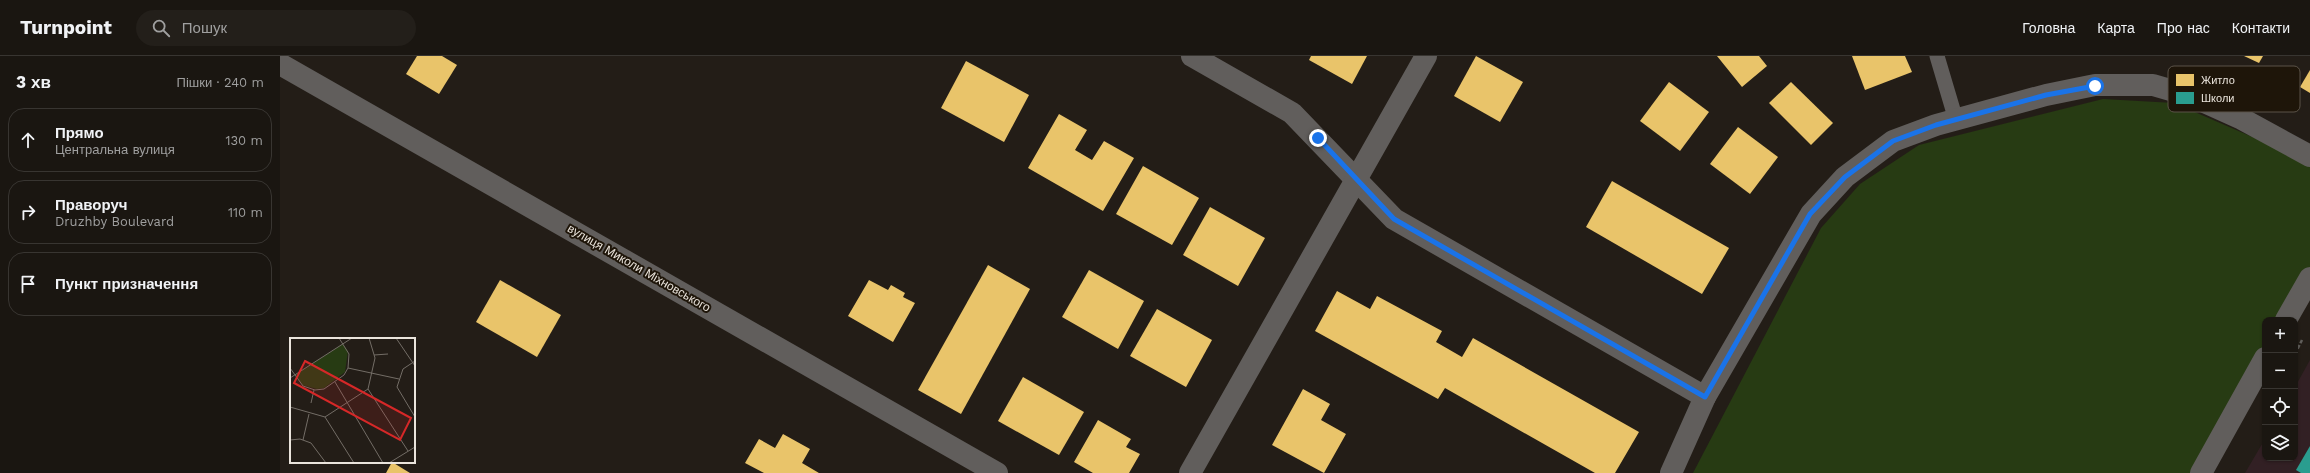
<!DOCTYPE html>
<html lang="uk">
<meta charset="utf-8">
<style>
:root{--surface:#1a1611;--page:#231f1a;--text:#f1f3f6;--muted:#9f9f9f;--line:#383531}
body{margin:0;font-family:"Work Sans",sans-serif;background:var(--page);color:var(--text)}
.controls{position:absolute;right:12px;bottom:12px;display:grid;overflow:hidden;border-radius:8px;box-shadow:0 1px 3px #0004}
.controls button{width:36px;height:36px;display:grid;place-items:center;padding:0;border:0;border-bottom:1px solid var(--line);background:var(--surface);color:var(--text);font:20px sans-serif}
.stop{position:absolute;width:12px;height:12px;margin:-9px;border:3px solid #1a73e8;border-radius:50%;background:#fff}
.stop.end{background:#1a73e8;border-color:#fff;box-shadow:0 1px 4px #0008}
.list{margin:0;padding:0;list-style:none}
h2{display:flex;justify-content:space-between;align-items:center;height:52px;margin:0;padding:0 16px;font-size:17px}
h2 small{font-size:13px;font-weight:400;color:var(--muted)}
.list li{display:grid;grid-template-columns:26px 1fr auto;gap:12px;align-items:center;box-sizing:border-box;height:64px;margin:0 8px 8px;padding:0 8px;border:1px solid var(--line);border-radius:16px}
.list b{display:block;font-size:15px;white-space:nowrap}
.list p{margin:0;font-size:13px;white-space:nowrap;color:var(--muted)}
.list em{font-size:13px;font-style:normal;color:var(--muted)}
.icon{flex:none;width:22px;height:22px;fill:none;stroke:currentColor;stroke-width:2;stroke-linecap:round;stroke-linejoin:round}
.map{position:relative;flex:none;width:2030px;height:417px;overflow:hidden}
header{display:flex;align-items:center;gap:24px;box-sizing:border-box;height:56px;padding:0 20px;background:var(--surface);border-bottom:1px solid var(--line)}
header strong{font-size:19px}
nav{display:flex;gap:22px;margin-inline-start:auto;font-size:14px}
.search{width:280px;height:36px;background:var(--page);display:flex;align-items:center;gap:10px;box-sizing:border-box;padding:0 14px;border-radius:22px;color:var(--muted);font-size:15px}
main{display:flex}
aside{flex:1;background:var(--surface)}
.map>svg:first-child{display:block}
.commercial{fill:#322024}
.green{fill:#273b13}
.homes{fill:#e9c46a}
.schools{fill:#2a9d8f}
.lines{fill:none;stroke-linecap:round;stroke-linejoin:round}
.path{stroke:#605e5a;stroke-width:2.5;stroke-dasharray:4 2;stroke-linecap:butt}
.service{stroke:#615e5c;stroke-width:15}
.minor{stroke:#615e5c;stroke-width:22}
.route{stroke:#1a73e8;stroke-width:5}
.labels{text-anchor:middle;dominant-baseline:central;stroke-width:4;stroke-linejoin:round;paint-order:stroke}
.street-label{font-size:12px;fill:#eae4dc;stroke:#1e1509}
.inset-road{fill:none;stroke:#736d66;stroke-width:1}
.view{fill:#d62828;fill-opacity:0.15;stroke:#d62828;stroke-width:2}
.inset-edge{fill:none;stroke:#eae4dc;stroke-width:2}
.key{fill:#1e1509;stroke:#5b5348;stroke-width:1}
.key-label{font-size:11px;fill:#eae4dc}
</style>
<header>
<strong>Turnpoint</strong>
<div class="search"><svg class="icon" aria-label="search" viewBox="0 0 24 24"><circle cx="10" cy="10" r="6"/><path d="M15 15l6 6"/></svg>Пошук</div>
<nav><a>Головна</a><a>Карта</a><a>Про нас</a><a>Контакти</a></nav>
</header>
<main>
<aside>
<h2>3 хв<small>Пішки · 240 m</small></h2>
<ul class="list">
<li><svg class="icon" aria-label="ahead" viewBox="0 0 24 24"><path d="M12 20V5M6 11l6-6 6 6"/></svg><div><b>Прямо</b><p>Центральна вулиця</p></div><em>130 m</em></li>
<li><svg class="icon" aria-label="right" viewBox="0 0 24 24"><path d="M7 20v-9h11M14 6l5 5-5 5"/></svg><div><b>Праворуч</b><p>Druzhby Boulevard</p></div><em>110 m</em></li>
<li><svg class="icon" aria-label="arrive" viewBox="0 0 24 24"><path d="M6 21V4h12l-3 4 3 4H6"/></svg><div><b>Пункт призначення</b></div></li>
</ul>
</aside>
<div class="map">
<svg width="2030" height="417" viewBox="0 0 2030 417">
<rect width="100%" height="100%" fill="#231d17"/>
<path class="commercial" d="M2030 304V417H1965L1985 383V402H2015V331Z"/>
<path class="green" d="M1823 43 1894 47 2030 106V222L2006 264H1985V302L1920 417H1413L1541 172 1580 128 1639 89Z"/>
<g class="homes">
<path d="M137 0H162L177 9 159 38 126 18Z"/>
<path d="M1031 0H1087L1072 28 1029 4Z"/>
<path d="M1196 0 1243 26 1220 66 1174 40Z"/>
<path d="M1437 0H1479L1487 10 1462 31Z"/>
<path d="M1572 0H1625L1632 16 1585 34Z"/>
<path d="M1964 0H1983L1979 7Z"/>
<path d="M686 5 749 39 724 86 661 52Z"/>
<path d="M2030 14V37L2020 31Z"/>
<path d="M1389 26 1429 56 1400 95 1360 65Z"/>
<path d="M1511 26 1553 67 1531 89 1489 47Z"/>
<path d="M779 58 807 74 795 94 812 104 824 85 854 102 823 155 748 112Z"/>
<path d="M1458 71 1498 101 1470 138 1430 108Z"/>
<path d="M863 110 919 142 892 189 836 158Z"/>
<path d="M1332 125 1449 192 1422 238 1306 171Z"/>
<path d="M930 151 985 182 958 230 903 199Z"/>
<path d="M708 209 750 233 681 358 638 334Z"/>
<path d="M809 214 864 245 838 293 782 261Z"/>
<path d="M220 224 281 259 257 301 196 266Z"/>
<path d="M589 224 608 234 611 229 625 237 623 241 635 247 613 286 568 260Z"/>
<path d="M1057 235 1090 253 1097 240 1162 275 1156 286 1182 301 1193 282 1359 376 1335 417H1315L1165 332 1158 343 1035 275Z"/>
<path d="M877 253 932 284 906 331 850 300Z"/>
<path d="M743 321 804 356 779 399 718 365Z"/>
<path d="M1023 333 1050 348 1041 364 1066 378 1044 417 992 389Z"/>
<path d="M818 364 851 383 846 391 860 398 849 417H813L794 406Z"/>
<path d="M503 378 530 393 522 407 539 417H484L465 407 479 383 495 392Z"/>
<path d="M112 406 130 417H106Z"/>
</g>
<path class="schools" d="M2030 390V417H2021L2016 414Z"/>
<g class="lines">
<path class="path" d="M2015 298 2022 284"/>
<path class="service" d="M1657 0 1676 64"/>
<g class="minor">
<path d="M912 0 1012 57 1114 163 1425 341"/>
<path d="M0 8 717 417"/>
<path d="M2006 264 2030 222"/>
<path d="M910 417 1146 0"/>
<path d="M1391 417 1425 341 1531 158 1565 121 1613 85 1656 69 1766 39 1815 29H1873L1911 40 1962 63 2030 100"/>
<path d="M1921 417 1985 302"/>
</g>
</g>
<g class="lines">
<path class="route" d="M1038 82 1114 163 1425 341 1530 158 1565 121 1613 85 1656 69 1766 39 1815 30"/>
</g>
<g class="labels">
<g class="street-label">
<text transform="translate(359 212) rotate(30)">вулиця Миколи Міхновського</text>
</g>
</g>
<g transform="translate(10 282)">
<rect width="125" height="125" fill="#231d17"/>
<path d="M53 6 58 13 55 34 34 50 27 51 12 47 5 37Z" fill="#273b13"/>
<path class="inset-road" d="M79 0 85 20 78 51 118 113M106 0 125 28M84 17 98 16M125 23 113 31 107 49 125 79M0 30 13 48 25 52 34 51 54 37 58 30 59 16 49 0M58 30 109 41M0 40 62 0M45 44 93 125M21 65 24 52M0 69 35 79 64 125M35 79 78 51M0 102 10 101 21 105 36 125M13 102 19 76M99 125 125 109"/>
<path class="view" d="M15 23 121 80 110 102 4 45Z"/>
<rect width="125" height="125" class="inset-edge"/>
</g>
<rect x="1888" y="10" width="132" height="46" rx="6" class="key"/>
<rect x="1896" y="18" width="18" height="12" fill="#e9c46a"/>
<rect x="1896" y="36" width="18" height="12" fill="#2a9d8f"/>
<g class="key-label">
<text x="1921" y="28">Житло</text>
<text x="1921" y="46">Школи</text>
</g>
</svg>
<div class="controls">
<button>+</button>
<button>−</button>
<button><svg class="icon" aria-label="locate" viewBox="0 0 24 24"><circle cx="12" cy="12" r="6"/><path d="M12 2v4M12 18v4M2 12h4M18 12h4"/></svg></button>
<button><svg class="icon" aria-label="layers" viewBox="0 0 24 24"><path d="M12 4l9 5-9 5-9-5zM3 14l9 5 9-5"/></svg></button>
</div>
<div class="stop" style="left:1815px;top:30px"></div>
<div class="stop end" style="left:1038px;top:82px"></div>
</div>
</main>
